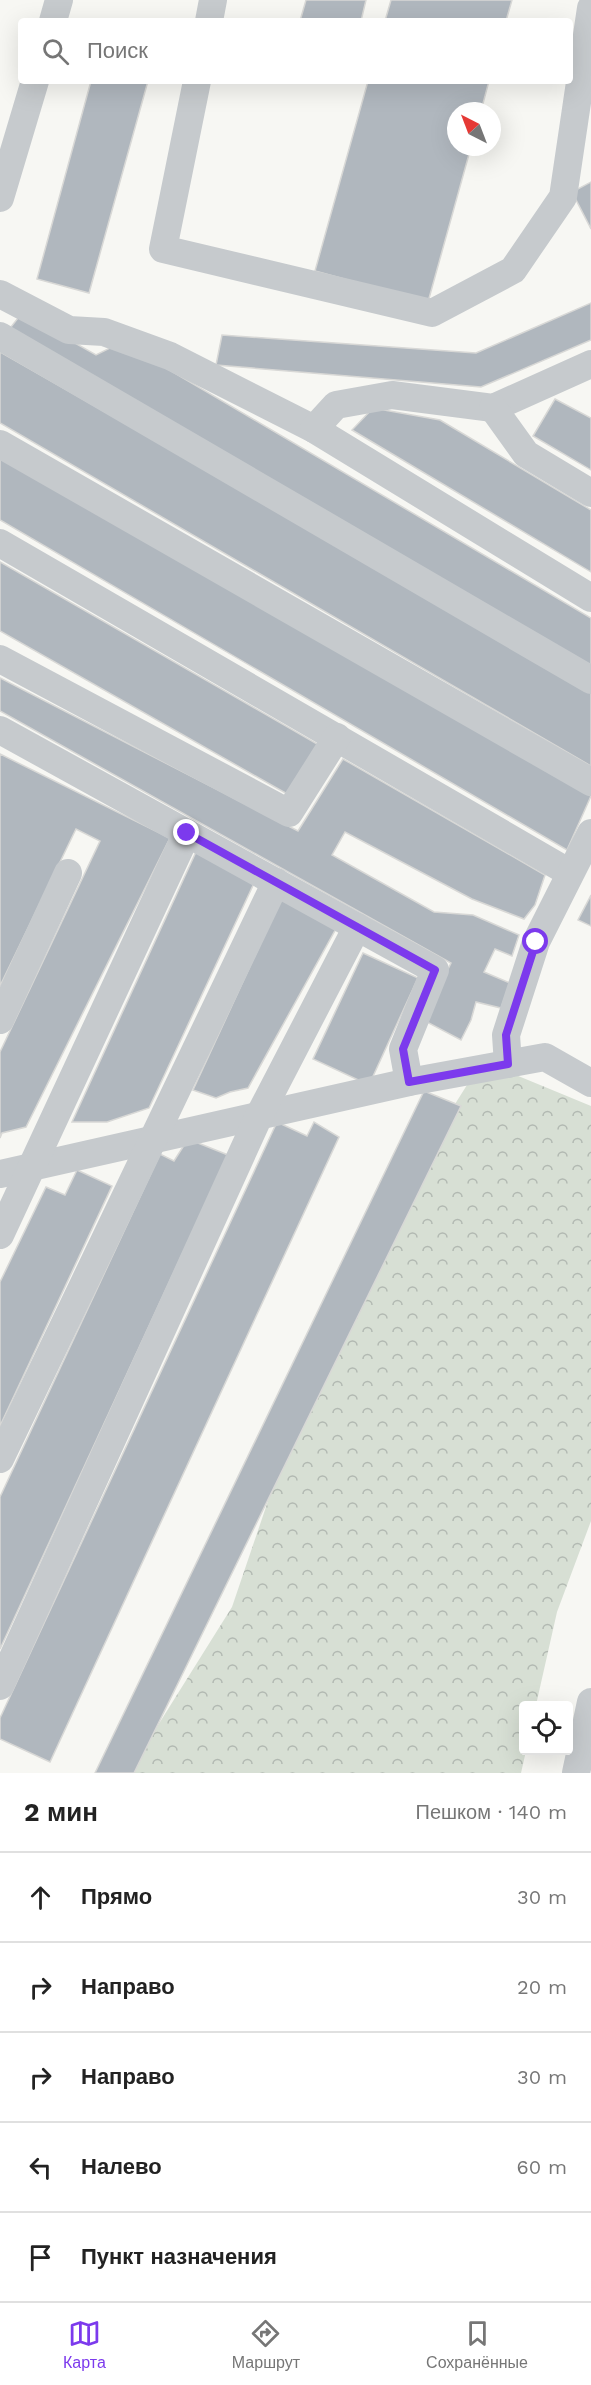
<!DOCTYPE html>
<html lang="ru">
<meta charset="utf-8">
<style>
:root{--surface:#fff;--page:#f2f2f2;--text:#222;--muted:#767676;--line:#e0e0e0;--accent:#7c3aed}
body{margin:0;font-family:"Work Sans",sans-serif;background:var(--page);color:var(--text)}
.controls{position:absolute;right:18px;bottom:18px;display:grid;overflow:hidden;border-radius:6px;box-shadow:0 6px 24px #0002}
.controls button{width:54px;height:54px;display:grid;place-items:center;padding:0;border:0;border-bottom:2px solid var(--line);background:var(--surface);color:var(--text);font:30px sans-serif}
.compass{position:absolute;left:447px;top:102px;width:54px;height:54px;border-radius:50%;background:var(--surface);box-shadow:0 6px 24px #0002;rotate:318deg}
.stop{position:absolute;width:18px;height:18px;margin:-14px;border:4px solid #7c3aed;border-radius:50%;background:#fff}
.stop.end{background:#7c3aed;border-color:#fff;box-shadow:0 2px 6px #0008}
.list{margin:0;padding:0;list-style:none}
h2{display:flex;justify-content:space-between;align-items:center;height:78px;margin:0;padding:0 24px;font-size:26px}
h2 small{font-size:20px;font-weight:400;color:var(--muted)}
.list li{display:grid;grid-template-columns:39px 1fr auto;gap:18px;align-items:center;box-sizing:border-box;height:90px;padding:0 24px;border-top:2px solid var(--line)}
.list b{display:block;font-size:22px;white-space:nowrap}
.list em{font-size:20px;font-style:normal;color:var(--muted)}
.icon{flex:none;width:33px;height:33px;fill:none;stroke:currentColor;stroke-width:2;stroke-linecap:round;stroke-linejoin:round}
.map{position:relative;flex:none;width:591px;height:1773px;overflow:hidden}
.search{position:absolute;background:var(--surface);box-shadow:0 6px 24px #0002;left:18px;right:18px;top:18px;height:66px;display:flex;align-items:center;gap:15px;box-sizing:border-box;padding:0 21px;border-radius:6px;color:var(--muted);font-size:22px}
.sheet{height:528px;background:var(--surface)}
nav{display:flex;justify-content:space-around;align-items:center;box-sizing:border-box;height:84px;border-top:2px solid var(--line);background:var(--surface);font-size:16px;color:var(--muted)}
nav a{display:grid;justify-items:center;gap:3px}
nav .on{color:var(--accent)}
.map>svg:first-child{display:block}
.forest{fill:url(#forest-crowns)}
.building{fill:#b0b7be;stroke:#d8d8d6;stroke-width:1.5}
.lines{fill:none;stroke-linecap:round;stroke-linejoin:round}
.minor{stroke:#c6cacd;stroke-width:28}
.route{stroke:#7c3aed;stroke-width:8}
</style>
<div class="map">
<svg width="591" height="1773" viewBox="0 0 591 1773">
<defs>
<pattern id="forest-crowns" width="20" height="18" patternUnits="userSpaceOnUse" patternTransform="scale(1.5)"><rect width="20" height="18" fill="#d7dfd4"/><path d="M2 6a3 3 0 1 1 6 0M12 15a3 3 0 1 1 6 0" fill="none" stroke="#b2b9b2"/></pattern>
</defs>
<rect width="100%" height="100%" fill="#f7f7f3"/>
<path class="forest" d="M482 1061 591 1106V1521L557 1612 536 1705 524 1706V1750L526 1751 521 1773H128L232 1607 341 1286Z"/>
<g class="building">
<path d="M306 0H366L361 21H300Z"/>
<path d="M391 0H512L506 21H385Z"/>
<path d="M91 81H148L89 293 37 279Z"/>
<path d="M368 81H489L481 111H456V147H471L428 302 315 271Z"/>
<path d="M591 182V229L572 192Z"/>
<path d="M591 303V340L481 387 216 365 222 335 476 353Z"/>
<path d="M18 318 45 326 96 355 122 342 591 618V667L7 332Z"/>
<path d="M0 352 591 689V766L0 423Z"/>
<path d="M555 399 591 418V470L533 436Z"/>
<path d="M373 408 440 420 591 510V572L352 430Z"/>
<path d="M0 457 591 796 567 850 0 520Z"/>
<path d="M0 562 319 745 289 795 0 631Z"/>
<path d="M0 678 298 831 343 759 545 875 535 905 524 919 472 899 345 832 332 855 434 912 473 915 519 935 512 956 495 949 484 972 510 983 501 1008 476 1002 471 1020 461 1040 423 1020 451 963 0 711Z"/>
<path d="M0 754 170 838 26 1127 2 1133 0 1138V1052L100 841 76 829 0 986Z"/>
<path d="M196 852 256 879 149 1108 107 1122H72Z"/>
<path d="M591 895V926L578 920Z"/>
<path d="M281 899 338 925 248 1088 230 1092 216 1098 193 1090Z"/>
<path d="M363 953 418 978 369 1085 313 1059Z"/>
<path d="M424 1091 461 1106 134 1773H95Z"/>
<path d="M277 1122 307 1136 314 1122 339 1137 50 1762 0 1739V1718Z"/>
<path d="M188 1139 228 1155 0 1649V1497L160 1154 174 1161Z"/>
<path d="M77 1170 112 1186 0 1426V1282L46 1187 65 1195Z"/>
</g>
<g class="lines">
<g class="minor">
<path d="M53 21 59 0"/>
<path d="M209 21 213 0"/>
<path d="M197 81 163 249 432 313 513 270 563 197 591 8"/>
<path d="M0 198 35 81"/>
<path d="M0 294 69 330 104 332 170 356 314 429"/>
<path d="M0 336 591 680"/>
<path d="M591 364 493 408 392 395 336 405 314 429 591 598"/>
<path d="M493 408 526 454 591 493"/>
<path d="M0 444 591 782"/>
<path d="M0 543 570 873"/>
<path d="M0 659 289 813 337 737"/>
<path d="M0 730 435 970 403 1049 409 1082"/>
<path d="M0 1020 68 873"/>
<path d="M508 1064 506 1035 536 942 591 833"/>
<path d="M0 1174 409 1082 545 1057 591 1083"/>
<path d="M0 1235 187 833"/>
<path d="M0 1459 276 882"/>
<path d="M0 1686 259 1116 357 927"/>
<path d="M576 1773 591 1702"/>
</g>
</g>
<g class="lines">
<path class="route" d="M187 833 435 970 403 1049 409 1082 508 1064 506 1035 536 942"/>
</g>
</svg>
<div class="controls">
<button><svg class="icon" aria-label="locate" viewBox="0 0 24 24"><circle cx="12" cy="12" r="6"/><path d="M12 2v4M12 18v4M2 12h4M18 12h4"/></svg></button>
</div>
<svg class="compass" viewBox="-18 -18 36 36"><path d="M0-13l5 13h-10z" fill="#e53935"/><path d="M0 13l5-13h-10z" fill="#767676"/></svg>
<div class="stop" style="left:536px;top:942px"></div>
<div class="stop end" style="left:187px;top:833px"></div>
<div class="search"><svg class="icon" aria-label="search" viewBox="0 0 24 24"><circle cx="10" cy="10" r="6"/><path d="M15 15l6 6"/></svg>Поиск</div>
</div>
<section class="sheet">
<h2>2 мин<small>Пешком · 140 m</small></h2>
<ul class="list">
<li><svg class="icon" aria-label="ahead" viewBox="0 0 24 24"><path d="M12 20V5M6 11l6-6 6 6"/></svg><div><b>Прямо</b></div><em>30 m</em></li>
<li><svg class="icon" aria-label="right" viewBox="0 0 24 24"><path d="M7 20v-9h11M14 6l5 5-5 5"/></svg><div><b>Направо</b></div><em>20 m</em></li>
<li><svg class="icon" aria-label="right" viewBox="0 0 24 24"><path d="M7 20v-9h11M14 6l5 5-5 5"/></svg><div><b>Направо</b></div><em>30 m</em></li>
<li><svg class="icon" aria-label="left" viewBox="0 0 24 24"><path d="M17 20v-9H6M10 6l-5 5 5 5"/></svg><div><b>Налево</b></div><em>60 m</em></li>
<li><svg class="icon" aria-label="arrive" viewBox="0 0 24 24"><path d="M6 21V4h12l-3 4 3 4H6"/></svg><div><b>Пункт назначения</b></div></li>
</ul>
</section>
<nav>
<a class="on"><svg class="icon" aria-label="map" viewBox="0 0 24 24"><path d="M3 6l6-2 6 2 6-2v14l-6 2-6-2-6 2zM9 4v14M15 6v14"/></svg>Карта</a>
<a><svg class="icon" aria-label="directions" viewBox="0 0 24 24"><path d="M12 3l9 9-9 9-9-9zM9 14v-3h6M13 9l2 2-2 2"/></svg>Маршрут</a>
<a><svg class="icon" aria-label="saved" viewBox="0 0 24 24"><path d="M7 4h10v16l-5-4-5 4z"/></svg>Сохранённые</a>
</nav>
